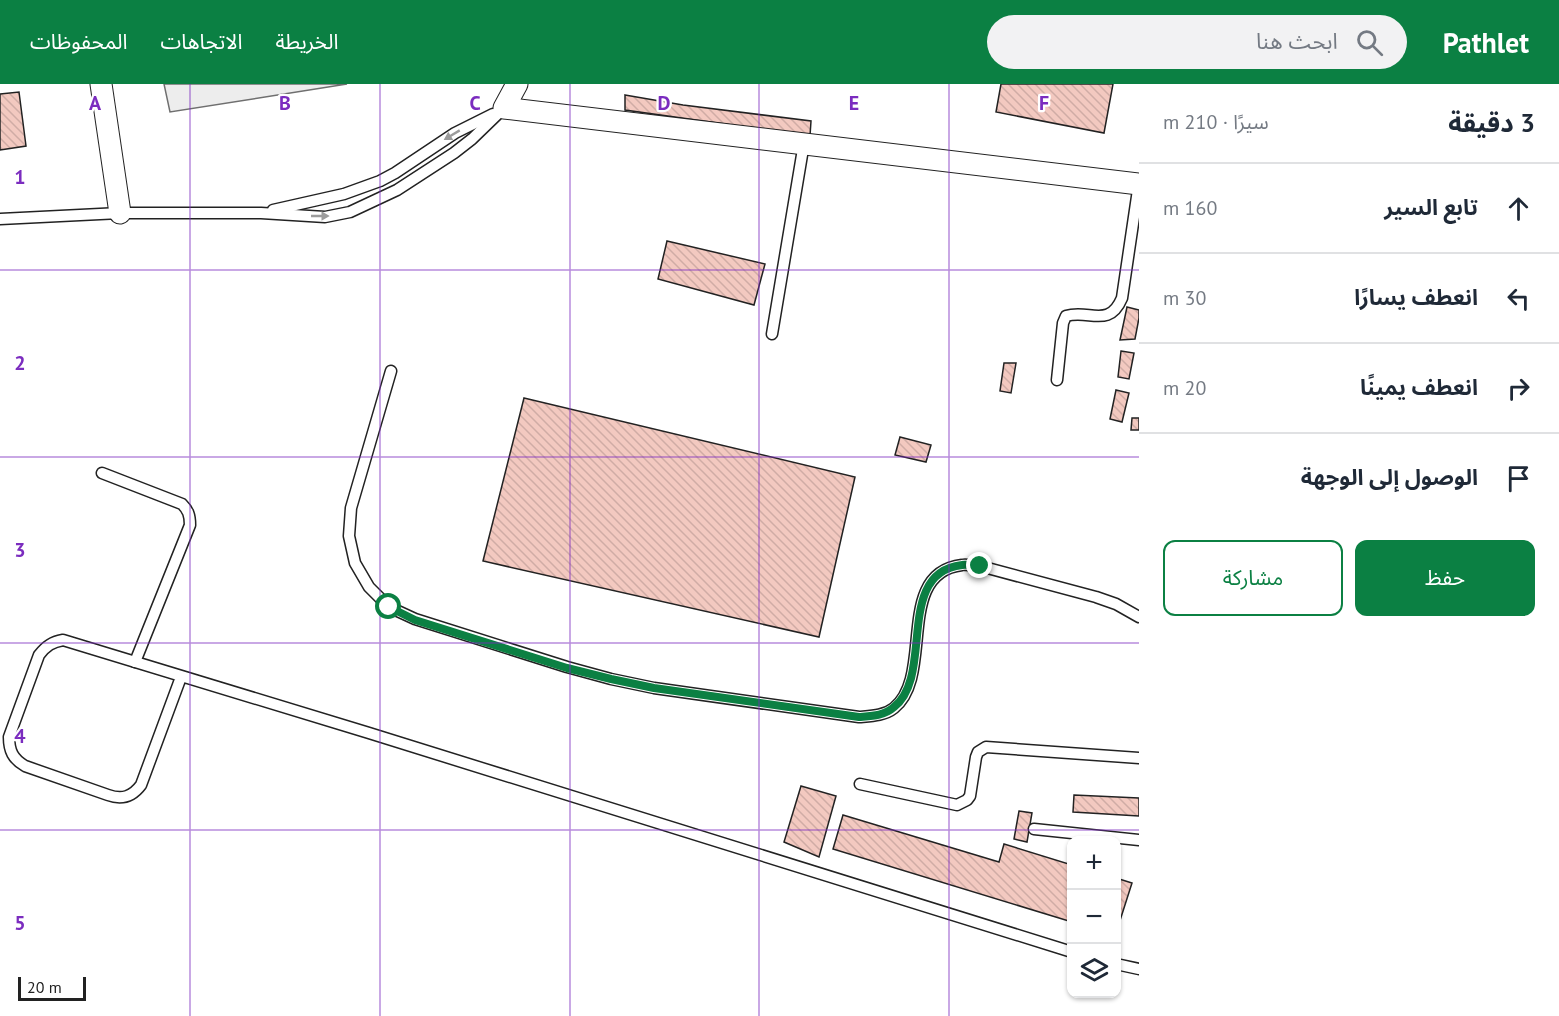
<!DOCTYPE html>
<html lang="ar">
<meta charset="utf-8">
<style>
:root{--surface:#fff;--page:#f2f2f3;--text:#1f2937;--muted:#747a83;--line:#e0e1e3;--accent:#0b8043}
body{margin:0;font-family:"PT Sans","Noto Sans Arabic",sans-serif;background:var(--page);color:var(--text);direction:rtl}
.controls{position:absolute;right:18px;bottom:18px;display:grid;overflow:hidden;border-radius:12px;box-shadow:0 2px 4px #0004}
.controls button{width:54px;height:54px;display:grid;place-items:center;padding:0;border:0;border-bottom:2px solid var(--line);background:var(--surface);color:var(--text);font:30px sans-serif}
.scale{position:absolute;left:18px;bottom:15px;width:68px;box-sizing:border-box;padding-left:6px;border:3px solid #222;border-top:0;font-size:16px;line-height:21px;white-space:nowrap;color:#222;-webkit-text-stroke:4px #fff;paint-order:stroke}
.stop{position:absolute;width:18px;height:18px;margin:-14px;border:4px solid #0b8043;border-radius:50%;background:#fff}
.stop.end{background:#0b8043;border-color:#fff;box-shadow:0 2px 6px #0008}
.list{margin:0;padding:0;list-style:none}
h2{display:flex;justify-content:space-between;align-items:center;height:78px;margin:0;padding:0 24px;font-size:26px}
h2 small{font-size:20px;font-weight:400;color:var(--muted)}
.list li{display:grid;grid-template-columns:39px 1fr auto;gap:18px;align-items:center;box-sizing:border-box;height:90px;padding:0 24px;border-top:2px solid var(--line)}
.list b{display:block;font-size:22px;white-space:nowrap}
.list em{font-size:20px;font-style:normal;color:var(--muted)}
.actions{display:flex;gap:12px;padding:18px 24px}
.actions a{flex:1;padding:14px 0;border:2px solid var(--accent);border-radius:12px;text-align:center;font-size:21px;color:var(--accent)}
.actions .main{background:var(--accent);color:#fff}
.icon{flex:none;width:33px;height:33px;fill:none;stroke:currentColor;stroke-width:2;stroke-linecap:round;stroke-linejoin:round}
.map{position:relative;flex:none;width:1139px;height:932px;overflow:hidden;direction:ltr}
header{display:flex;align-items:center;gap:36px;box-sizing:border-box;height:84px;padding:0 30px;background:var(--accent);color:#fff}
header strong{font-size:28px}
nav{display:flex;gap:33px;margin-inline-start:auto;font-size:21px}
.search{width:420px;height:54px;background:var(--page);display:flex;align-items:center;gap:15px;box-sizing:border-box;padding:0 21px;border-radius:33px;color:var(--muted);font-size:22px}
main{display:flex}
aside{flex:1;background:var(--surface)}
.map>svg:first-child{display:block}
.parking{fill:#ededed;stroke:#6f6f6f;stroke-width:1.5}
.building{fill:url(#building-back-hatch);stroke:#222;stroke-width:1.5}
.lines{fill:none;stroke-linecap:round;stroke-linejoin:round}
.service-casing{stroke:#222;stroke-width:13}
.minor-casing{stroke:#222;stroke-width:23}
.service{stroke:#fff;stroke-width:10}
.minor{stroke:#fff;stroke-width:21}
.oneway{fill:#9c9c9c}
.route{stroke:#0b8043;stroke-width:8}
.grid{fill:none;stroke:#7b2cbf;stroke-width:1.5;stroke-opacity:0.55}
.grid-label{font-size:20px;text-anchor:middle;font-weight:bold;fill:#7b2cbf;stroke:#fff;stroke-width:4.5;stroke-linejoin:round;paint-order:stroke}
</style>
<header>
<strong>Pathlet</strong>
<div class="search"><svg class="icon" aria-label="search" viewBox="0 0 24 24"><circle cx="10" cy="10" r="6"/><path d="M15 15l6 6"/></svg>ابحث هنا</div>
<nav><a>الخريطة</a><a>الاتجاهات</a><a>المحفوظات</a></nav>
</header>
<main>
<aside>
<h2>3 دقيقة<small>سيرًا · 210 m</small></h2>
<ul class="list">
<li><svg class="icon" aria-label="ahead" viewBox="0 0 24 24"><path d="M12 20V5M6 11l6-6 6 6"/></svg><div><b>تابع السير</b></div><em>160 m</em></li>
<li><svg class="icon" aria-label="left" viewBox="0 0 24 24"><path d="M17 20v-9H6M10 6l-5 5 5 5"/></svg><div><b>انعطف يسارًا</b></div><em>30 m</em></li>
<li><svg class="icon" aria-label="right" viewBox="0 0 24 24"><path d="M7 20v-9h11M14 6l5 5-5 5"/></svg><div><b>انعطف يمينًا</b></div><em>20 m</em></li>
<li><svg class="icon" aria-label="arrive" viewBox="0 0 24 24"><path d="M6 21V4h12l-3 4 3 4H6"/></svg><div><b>الوصول إلى الوجهة</b></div></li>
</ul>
<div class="actions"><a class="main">حفظ</a><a>مشاركة</a></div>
</aside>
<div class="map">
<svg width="1139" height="932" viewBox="0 0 1139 932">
<defs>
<pattern id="building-back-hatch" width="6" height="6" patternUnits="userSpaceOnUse" patternTransform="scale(1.5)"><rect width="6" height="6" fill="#f3c9c0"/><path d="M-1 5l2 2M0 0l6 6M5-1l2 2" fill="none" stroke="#d0aca5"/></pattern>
</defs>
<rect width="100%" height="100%" fill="#fff"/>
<path class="parking" d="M164 0H347L170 28Z"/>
<g class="building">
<path d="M1001 0H1113L1104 49 996 28Z"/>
<path d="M19 8 26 62 0 66V10Z"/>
<path d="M625 11 683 21 811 37 810 52 625 26Z"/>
<path d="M667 157 765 180 754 221 658 195Z"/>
<path d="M1127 223 1139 226V234L1135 255 1120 256Z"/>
<path d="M1121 267 1134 269 1129 295 1118 293Z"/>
<path d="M1004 279H1016L1011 309 1000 307Z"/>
<path d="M1116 306 1129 309 1122 338 1110 335Z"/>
<path d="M524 314 855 393 819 553 483 477Z"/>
<path d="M1132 334H1139V346H1131Z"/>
<path d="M900 353 931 361 926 378 895 371Z"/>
<path d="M801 702 836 712 819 773 784 758Z"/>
<path d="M1074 711 1139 714V732L1073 728Z"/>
<path d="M1019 727 1032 729 1027 758 1014 755Z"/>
<path d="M843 731 999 778 1004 760 1072 781V838L833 765Z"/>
<path d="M1116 794 1132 799 1116 849Z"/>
</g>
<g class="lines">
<defs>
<g id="service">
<path d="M273 126 344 110 380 97 395 89 455 49 493 30"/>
<path d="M0 135 120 129H261L325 133 350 128 397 106 454 69 472 55 504 24"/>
<path d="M772 250 804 59"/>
<path d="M391 287 351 424 349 452 355 479 369 503 389 523 415 535 567 583 611 595 654 604 859 633C871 632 884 632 894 624 935 591 894 489 962 481 967 480 974 482 980 482L1096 513 1116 520 1139 533"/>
<path d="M1057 296 1063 239 1066 232C1089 225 1109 245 1122 214L1139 99"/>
<path d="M102 389 182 420C188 426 190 431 190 441L135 578"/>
<path d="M181 593 141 701C132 713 122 716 108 711L25 682C13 675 9 667 9 653L39 571C46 562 52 558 63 556L369 649 1072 868"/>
<path d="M860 700 957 721 967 716 970 712 976 673 978 668 986 663 1139 674"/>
<path d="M1034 745 1139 756"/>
<path d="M1116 880 1139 885"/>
</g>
<g id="minor">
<path d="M101 0 120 129"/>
<path d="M517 0 504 24 1139 100"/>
</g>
</defs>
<use href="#service" class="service-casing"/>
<use href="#minor" class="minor-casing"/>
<use href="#service" class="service"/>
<use href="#minor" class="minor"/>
</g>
<defs><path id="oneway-solid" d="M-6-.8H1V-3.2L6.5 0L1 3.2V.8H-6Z" transform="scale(1.5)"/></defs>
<g class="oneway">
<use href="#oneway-solid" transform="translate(452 51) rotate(149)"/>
<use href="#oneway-solid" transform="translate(320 132)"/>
</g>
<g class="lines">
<path class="route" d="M389 523 415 536 567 584 611 595 654 604 859 633C871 632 884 632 894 623 935 591 894 489 962 481 967 480 974 482 980 482"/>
</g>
<path class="grid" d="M190 0V932M380 0V932M570 0V932M759 0V932M949 0V932M0 186H1139M0 373H1139M0 559H1139M0 746H1139"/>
<g class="grid-label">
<text x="95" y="26">A</text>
<text x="285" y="26">B</text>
<text x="475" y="26">C</text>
<text x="664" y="26">D</text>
<text x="854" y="26">E</text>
<text x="1044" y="26">F</text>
<text x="20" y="100">1</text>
<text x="20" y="286">2</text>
<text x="20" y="473">3</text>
<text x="20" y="659">4</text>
<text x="20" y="846">5</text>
</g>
</svg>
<div class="controls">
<button>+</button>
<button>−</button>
<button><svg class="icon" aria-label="layers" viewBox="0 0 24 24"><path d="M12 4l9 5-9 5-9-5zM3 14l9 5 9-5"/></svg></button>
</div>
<div class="scale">20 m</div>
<div class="stop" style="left:389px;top:523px"></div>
<div class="stop end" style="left:980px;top:482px"></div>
</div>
</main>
